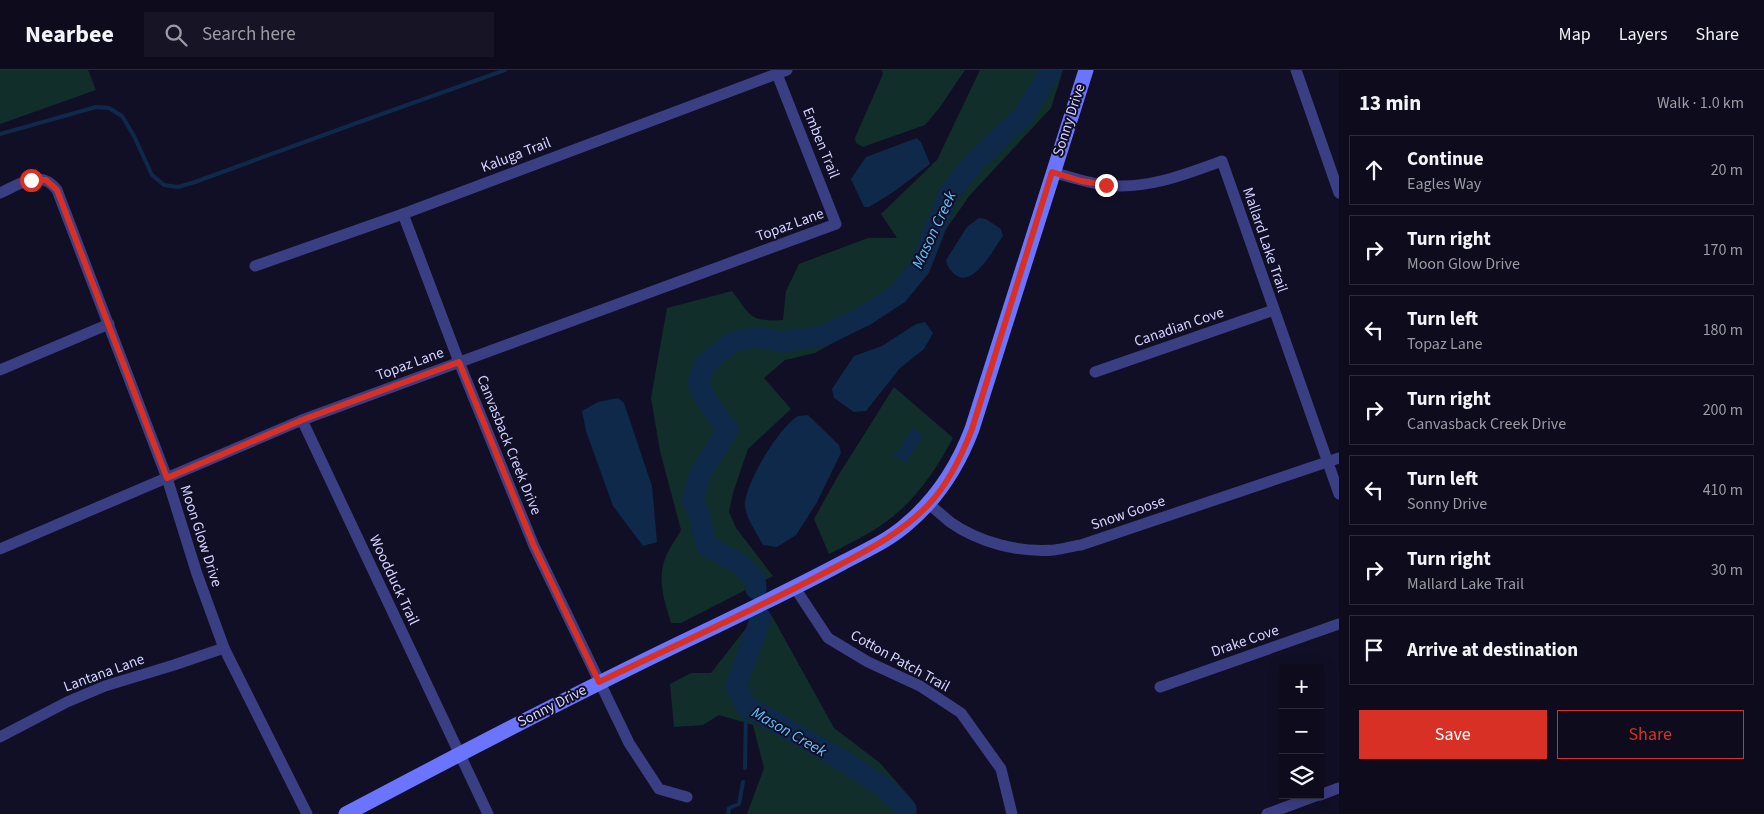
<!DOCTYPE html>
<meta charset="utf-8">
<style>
:root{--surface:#0d0b1c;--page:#161425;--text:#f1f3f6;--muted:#9a9ba3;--line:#2d2b3b;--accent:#d93025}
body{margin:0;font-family:"Source Sans 3",sans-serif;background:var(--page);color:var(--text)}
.controls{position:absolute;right:15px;bottom:15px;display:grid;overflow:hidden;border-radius:0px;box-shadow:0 2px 12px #0003}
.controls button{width:45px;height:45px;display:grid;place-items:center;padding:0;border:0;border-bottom:1px solid var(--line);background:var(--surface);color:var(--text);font:25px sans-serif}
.stop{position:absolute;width:15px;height:15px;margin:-11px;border:4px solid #d93025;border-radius:50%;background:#fff}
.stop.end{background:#d93025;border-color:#fff;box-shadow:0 1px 5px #0008}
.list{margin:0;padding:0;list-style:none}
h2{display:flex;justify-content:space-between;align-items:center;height:65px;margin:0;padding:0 20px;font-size:21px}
h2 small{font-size:16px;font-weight:400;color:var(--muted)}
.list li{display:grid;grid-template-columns:32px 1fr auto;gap:15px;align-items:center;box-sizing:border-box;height:70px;margin:0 10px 10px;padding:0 10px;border:1px solid var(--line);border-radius:0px}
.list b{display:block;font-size:19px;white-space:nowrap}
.list p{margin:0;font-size:16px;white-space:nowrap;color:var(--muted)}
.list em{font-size:16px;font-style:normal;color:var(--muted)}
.actions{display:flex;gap:10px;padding:15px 20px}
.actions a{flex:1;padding:11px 0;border:1px solid var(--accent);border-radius:0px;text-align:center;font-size:18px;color:var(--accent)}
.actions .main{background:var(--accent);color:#fff}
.icon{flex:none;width:28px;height:28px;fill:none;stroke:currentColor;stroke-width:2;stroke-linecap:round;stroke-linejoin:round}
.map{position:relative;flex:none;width:1339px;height:744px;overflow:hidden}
header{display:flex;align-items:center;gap:30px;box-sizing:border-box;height:70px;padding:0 25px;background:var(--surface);border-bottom:1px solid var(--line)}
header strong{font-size:24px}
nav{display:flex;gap:28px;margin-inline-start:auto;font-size:18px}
.search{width:350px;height:45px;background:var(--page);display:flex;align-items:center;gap:12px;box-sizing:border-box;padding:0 18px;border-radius:0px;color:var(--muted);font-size:19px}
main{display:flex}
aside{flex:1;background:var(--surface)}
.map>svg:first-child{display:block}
.green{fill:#122e2b}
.water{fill:#0e294a}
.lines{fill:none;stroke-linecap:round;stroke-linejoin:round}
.stream{stroke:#0e294a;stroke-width:4}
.river{stroke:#0e294a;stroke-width:21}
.street{stroke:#3a3e83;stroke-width:11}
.secondary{stroke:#6a74fe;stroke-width:15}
.route{stroke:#d93025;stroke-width:6}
.labels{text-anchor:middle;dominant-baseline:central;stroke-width:4;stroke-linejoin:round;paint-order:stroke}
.street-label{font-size:15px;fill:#d4d3ff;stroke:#110f25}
.water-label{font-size:16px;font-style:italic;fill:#62c3fe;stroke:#110f25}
</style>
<header>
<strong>Nearbee</strong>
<div class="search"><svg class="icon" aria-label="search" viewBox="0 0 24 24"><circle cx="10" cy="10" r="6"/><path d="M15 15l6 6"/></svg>Search here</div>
<nav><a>Map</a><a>Layers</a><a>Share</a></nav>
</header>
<main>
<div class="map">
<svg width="1339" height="744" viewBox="0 0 1339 744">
<rect width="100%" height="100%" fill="#110f25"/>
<g class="green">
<path d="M0 0H88L96 20 0 54Z"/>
<path d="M882 0H965L940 37 925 55 863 77 856 73 855 68 883 4Z"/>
<path d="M980 0H1063L1051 38 970 125 942 165 917 214 903 233 815 283 785 290 764 308 791 339 748 379 733 423 729 442 736 458 773 506 681 553H671C664 530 656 507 667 484 671 475 677 468 681 460L660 381 651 328 667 238 732 221C751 246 749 252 783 250L786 221 799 194 868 168H897L881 144 937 90Z"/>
<path d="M894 317 953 368C935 402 913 434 880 456 864 467 846 475 829 484L814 449 838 406Z"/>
<path d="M772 546 834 658 880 693 914 732 916 744H747L764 698 753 655 719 645 703 655 674 657 670 614 691 603H711L747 557Z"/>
</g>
<g class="water">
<path d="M917 68 921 72 930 94 895 121 869 137H864L851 109 866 87Z"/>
<path d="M979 148 986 149 1001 159 1003 166C994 178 972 222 953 203 949 198 947 196 946 190L967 157Z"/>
<path d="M925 252 933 263 924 279 900 298 866 341 854 342 834 328 832 319 854 286 882 276 916 254Z"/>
<path d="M618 328 624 333 652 416 657 472 643 476 613 436 586 361 582 341 598 332Z"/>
<path d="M808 345 839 375 841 383 816 434 796 465 777 477 763 475C757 463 744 446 745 433 747 410 778 360 796 347 799 345 804 346 808 345Z"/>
<path d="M912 358 923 365 906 393 893 385 895 381 898 382Z"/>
</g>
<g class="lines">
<g class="stream">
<path d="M0 64 96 37 109 38 122 46 134 66 152 105 164 115 178 117 195 112 354 54 505 0"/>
<path d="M745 698 746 636"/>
<path d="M728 744 729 738 739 734 743 712"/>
</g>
<g class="river">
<path d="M756 519 755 508 737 492 707 476 702 459 699 443 692 431 701 402 728 360 707 331 698 314 705 294 734 271 757 267 782 272 823 266 866 245 898 224 920 197 948 125 974 92 1023 46 1051 0"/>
<path d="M761 548 736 615 746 636 842 690 885 718 906 739V744"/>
</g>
<g class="street">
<path d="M1296 0 1339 123"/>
<path d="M1052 102C1070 107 1087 113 1105 115 1146 120 1184 105 1222 91L1339 424"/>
<path d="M0 123C20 114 41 98 57 120L167 408 197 504 224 578 307 744"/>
<path d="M403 144 459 292 534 476 629 673 659 719 687 727"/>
<path d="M255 196 403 144 787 0"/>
<path d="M0 300 109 254"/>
<path d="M1095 302 1274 240"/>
<path d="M302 350 488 744"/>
<path d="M929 434C936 440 943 446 950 452 978 472 1019 483 1054 480 1063 479 1072 476 1081 475L1339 388"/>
<path d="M0 479 302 350 836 154 777 4"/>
<path d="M795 518 828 568 868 592 920 616 961 643 1001 699 1012 744"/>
<path d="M1160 617 1339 554"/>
<path d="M0 667 67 632 105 616 174 595 224 578"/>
<path d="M1320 725 1339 718"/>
<path d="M1267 744 1318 725"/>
</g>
<path class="secondary" d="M346 744C461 683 576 623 693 567 743 543 793 519 842 493 864 481 888 471 907 454 938 428 958 396 972 359L1086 0"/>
</g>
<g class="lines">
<path class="route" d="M31 110H46L57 120 167 408 302 350 459 292 534 476 599 612C675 575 753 541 828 501 864 482 901 464 929 434 949 413 962 385 972 359L1052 102 1081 111 1106 115"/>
</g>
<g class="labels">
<g class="street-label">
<text transform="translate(1069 50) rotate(-72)">Sonny Drive</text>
<text transform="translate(821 73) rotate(68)">Emben Trail</text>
<text transform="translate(516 85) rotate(-21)">Kaluga Trail</text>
<text transform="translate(790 155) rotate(-20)">Topaz Lane</text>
<text transform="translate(1265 170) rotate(71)">Mallard Lake Trail</text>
<text transform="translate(1179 257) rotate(-19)">Canadian Cove</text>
<text transform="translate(410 294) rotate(-20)">Topaz Lane</text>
<text transform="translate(509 375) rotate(68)">Canvasback Creek Drive</text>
<text transform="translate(1128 443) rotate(-19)">Snow Goose</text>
<text transform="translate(201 466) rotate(72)">Moon Glow Drive</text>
<text transform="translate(394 510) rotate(65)">Woodduck Trail</text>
<text transform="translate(1245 571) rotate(-19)">Drake Cove</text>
<text transform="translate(900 591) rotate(29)">Cotton Patch Trail</text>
<text transform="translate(104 603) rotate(-20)">Lantana Lane</text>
<text transform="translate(552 636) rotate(-27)">Sonny Drive</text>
</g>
<g class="water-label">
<text transform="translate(934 160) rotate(-65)">Mason Creek</text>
<text transform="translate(789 662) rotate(30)">Mason Creek</text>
</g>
</g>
</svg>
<div class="controls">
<button>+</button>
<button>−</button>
<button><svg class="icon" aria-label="layers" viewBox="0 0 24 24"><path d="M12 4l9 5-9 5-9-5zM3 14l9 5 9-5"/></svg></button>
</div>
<div class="stop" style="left:31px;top:110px"></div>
<div class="stop end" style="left:1106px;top:115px"></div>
</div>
<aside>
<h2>13 min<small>Walk · 1.0 km</small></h2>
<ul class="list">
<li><svg class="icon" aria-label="ahead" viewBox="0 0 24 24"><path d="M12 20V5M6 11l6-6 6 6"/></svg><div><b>Continue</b><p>Eagles Way</p></div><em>20 m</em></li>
<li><svg class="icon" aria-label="right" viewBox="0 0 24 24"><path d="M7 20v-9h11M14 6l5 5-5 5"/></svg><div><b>Turn right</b><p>Moon Glow Drive</p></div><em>170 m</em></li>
<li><svg class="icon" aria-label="left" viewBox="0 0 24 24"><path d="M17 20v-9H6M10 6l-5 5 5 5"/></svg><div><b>Turn left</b><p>Topaz Lane</p></div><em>180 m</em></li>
<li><svg class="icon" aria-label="right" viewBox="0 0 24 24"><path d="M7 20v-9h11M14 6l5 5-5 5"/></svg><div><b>Turn right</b><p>Canvasback Creek Drive</p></div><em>200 m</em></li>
<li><svg class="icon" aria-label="left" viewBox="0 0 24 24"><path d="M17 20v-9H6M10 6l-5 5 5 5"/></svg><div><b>Turn left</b><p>Sonny Drive</p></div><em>410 m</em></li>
<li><svg class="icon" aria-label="right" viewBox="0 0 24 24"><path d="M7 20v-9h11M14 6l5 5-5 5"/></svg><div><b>Turn right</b><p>Mallard Lake Trail</p></div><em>30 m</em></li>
<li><svg class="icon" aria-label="arrive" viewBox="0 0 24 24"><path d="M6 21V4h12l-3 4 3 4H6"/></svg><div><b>Arrive at destination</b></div></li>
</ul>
<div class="actions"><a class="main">Save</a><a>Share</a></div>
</aside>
</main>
